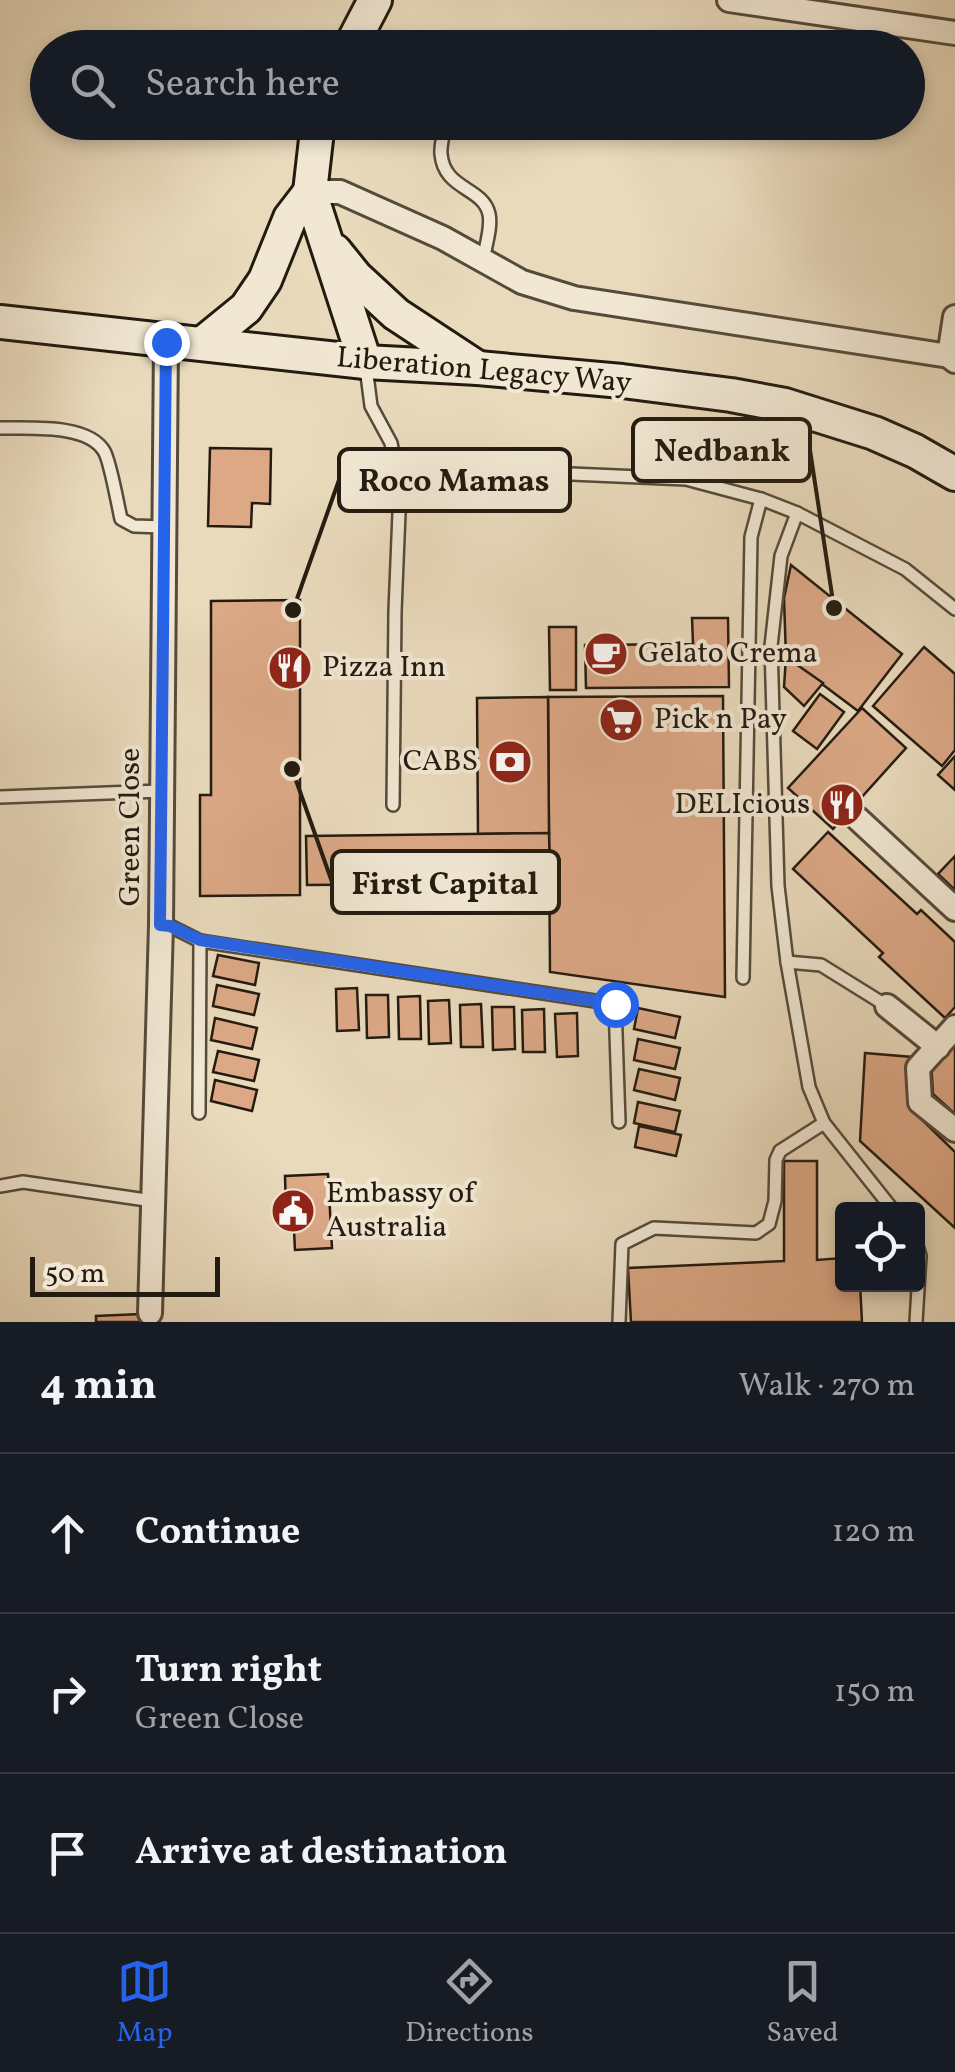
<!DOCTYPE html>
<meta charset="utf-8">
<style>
:root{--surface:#171b24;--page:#20242c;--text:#f1f3f6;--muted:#9ea1a6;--line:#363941;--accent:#2563eb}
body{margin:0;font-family:Vollkorn,serif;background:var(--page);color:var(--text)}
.controls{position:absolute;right:30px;bottom:30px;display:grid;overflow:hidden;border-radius:10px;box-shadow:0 5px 15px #0003}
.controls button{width:90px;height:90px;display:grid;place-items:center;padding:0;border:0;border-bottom:2px solid var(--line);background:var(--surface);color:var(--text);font:50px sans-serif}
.scale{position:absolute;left:30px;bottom:25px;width:190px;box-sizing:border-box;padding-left:10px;border:5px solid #241b10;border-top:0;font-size:28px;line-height:35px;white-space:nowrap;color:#241b10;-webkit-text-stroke:8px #f1e7d3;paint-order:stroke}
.stop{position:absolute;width:30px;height:30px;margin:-22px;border:8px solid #2563eb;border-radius:50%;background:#fff}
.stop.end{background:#2563eb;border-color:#fff;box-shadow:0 2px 10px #0008}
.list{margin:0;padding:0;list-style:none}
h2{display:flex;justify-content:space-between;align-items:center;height:130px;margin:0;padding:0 40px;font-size:42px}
h2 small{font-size:32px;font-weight:400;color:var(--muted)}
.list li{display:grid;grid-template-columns:65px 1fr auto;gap:30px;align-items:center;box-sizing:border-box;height:160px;padding:0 40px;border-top:2px solid var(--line)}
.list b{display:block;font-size:38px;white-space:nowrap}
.list p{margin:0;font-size:32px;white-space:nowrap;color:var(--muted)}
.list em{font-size:32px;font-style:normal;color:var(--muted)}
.icon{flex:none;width:55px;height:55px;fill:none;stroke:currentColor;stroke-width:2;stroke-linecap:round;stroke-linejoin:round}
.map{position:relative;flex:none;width:955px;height:1322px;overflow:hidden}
.search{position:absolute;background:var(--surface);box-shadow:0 5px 15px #0003;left:30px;right:30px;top:30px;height:110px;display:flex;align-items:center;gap:25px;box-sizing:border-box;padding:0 35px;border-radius:55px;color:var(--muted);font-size:38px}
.sheet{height:610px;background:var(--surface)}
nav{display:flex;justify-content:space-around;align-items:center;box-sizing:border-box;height:140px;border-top:2px solid var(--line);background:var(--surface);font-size:28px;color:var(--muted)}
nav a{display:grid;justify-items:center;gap:5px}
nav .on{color:var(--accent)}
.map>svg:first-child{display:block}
.building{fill:#dca886;stroke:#241b10;stroke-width:2.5}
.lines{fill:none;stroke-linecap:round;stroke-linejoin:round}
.lane-casing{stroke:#554b3b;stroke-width:16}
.street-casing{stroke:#554b3b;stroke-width:28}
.secondary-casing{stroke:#241b10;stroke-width:38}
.lane{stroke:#f1e7d3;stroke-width:11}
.street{stroke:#f1e7d3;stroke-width:22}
.secondary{stroke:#f1e7d3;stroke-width:32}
.route{stroke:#2563eb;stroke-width:12}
.labels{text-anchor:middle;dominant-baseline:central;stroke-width:8;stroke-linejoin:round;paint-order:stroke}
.street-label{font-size:30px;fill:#241b10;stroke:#f1e7d3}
.poi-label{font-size:30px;fill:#241b10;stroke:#f1e7d3;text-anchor:start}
.leader{fill:none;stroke:#241b10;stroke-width:4}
.callout-dot{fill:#241b10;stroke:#f1e7d3;stroke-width:4}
.callout{fill:#f1e7d3;stroke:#241b10;stroke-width:4}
.callout-label{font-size:32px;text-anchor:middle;font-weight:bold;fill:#241b10}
</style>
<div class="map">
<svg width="955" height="1322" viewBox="0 0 955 1322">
<rect width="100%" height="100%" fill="#e9dabc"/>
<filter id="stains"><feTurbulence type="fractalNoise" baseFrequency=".002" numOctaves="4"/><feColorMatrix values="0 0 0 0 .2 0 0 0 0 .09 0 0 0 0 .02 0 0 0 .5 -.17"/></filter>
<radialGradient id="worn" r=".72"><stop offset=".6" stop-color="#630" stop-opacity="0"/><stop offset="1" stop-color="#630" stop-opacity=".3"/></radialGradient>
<g class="building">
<path d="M210 448 271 449 270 504 252 503 251 527 208 526Z"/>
<path d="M791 565 902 654 858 711 786 657 784 598Z"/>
<path d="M300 600V895L200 896V795H211V601Z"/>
<path d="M692 618H728L729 687 586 688 585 645 693 644Z"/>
<path d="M549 627H576V690H550Z"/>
<path d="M924 647 955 674V750L942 766 873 706Z"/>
<path d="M786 657 823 683 804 706 784 687Z"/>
<path d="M820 694 844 712 817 749 793 731Z"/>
<path d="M723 696 725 997 550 972 548 697Z"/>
<path d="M548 697 549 833 478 834 477 698Z"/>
<path d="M862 708 906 748 833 829 788 788Z"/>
<path d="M955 756V790L938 775Z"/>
<path d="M828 832 917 914 921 910 955 942V1007L945 1018 879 957 883 953 793 869Z"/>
<path d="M549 833 550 883 307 885 306 836Z"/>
<path d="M955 856V890L938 874Z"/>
<path d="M218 955 259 963 255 985 213 976Z"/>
<path d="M217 985 259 994 254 1015 213 1006Z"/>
<path d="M357 988 359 1030 337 1031 336 989Z"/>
<path d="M366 995H388L389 1037 367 1038Z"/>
<path d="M420 996 421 1039H399L398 997Z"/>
<path d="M449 1000 451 1043 429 1044 428 1001Z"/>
<path d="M481 1004 483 1047H461L460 1005Z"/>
<path d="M492 1007H514L515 1049 493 1050Z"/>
<path d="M638 1008 680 1017 675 1038 634 1029Z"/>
<path d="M544 1009 545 1052H523L522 1010Z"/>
<path d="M577 1013 578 1056 557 1057 555 1014Z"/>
<path d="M215 1018 257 1028 252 1049 211 1040Z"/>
<path d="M955 1033V1114L933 1094 931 1061Z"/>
<path d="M638 1039 680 1048 675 1069 634 1060Z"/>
<path d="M218 1051 259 1060 254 1081 213 1072Z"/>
<path d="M865 1053 912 1057 909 1107 955 1152V1228L860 1141Z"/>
<path d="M639 1069 680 1078 675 1100 634 1090Z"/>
<path d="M215 1080 257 1090 252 1111 211 1101Z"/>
<path d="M638 1102 680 1111 675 1132 634 1123Z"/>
<path d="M639 1126 681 1135 676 1156 635 1147Z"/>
<path d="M784 1161H817V1260L842 1258V1284H860L862 1322H631L628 1268 784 1261Z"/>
<path d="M328 1174 332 1248 295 1250 293 1211H286L285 1176Z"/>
<path d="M141 1314 142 1322H96V1316Z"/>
</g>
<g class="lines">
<defs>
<g id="lane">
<path d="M446 122C444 132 440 145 441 154 444 190 483 187 489 214 492 228 485 247 483 261"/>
<path d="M366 367 371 406 391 443 396 469 399 513 395 611 393 805"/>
<path d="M0 428C28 429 87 423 104 451 110 460 118 506 121 519L134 526 164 527"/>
<path d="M396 469 479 470 686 479 761 499 797 513 905 569 955 609"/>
<path d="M797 513 781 556 771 646 778 886 787 962 809 1087 824 1123 893 1210"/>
<path d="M0 797 161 791"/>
<path d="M161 925 170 926 200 941 615 1004 619 1122"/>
<path d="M787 962 821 965 887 1006"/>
<path d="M743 978 751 537 761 499"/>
<path d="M199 1113 200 941"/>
<path d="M0 1186 23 1182 153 1201"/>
<path d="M619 1322 622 1244 654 1228 756 1233 769 1224 775 1201 776 1160 780 1151 824 1123"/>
<path d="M916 1322 920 1256 918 1249"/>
</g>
<g id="street">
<path d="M729 0 955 33"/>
<path d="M310 192H340L443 238 522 282 574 298 949 356"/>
<path d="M955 317 949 356 955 361"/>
<path d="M858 819 955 909"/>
<path d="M887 1006 938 1047"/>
<path d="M955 1027 918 1068 920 1102 955 1130"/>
<path d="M150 1313 161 925 166 342"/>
</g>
<g id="secondary">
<path d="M350 48 375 0"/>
<path d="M318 122 310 192 365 362"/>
<path d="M335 251 356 277 396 314 478 368"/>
<path d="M0 322 365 362 478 368 622 381 731 395 785 405 874 433 915 451 955 474"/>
<path d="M203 343 246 308 265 280 290 218 310 192"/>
</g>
</defs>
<use href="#lane" class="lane-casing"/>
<use href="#street" class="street-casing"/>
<use href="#secondary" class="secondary-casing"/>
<use href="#lane" class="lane"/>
<use href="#street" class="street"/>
<use href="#secondary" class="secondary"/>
</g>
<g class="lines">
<path class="route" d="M166 342 160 925 170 926 200 940 615 1004"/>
</g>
<defs>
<symbol id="cafe-disc" viewBox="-11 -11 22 22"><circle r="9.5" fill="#8f2418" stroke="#f1e7d3"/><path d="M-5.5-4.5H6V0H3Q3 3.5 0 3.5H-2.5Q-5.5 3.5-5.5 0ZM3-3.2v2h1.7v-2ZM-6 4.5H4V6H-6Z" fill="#fff"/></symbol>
<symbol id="restaurant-disc" viewBox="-11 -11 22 22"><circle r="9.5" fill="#8f2418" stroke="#f1e7d3"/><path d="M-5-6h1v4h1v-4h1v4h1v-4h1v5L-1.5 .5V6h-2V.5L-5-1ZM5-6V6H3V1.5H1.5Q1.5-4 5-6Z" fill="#fff"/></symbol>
<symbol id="supermarket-disc" viewBox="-11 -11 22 22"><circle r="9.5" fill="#8f2418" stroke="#f1e7d3"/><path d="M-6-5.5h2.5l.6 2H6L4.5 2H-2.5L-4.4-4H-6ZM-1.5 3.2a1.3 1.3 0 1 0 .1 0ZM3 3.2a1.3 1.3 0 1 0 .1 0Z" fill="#fff"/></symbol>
<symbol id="bank-disc" viewBox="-11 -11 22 22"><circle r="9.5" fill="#8f2418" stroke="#f1e7d3"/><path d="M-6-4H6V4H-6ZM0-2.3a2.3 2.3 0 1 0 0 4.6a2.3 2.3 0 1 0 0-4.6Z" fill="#fff"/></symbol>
<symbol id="civic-disc" viewBox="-11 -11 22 22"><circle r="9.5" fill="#8f2418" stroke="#f1e7d3"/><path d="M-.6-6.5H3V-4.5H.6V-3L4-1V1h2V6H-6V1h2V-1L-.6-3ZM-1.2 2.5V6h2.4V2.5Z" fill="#fff"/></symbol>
</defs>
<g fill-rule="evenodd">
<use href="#cafe-disc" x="581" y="629" width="50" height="50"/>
<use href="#restaurant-disc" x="265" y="643" width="50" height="50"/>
<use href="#supermarket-disc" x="596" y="695" width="50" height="50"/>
<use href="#bank-disc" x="485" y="737" width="50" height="50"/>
<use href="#restaurant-disc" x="817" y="780" width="50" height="50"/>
<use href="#civic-disc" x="268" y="1186" width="50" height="50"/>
</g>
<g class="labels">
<g class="street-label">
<text transform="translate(484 371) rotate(5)">Liberation Legacy Way</text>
<text transform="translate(131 827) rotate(-90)">Green Close</text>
</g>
<g class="poi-label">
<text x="638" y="654">Gelato Crema</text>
<text x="322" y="668">Pizza Inn</text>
<text x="654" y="720">Pick n Pay</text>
<text x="478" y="762" text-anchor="end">CABS</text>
<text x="810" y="805" text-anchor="end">DELIcious</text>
<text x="326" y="1194">Embassy of<tspan x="326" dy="34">Australia</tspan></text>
</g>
</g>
<path class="leader" d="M834 608L810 450M293 610L339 480M292 769L332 882"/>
<g class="callout-dot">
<circle cx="834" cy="608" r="10"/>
<circle cx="293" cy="610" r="10"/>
<circle cx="292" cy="769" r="10"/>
</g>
<g class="callout">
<rect x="633" y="419" width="177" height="62" rx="10"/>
<rect x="339" y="449" width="231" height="62" rx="10"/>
<rect x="332" y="851" width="227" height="62" rx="10"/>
</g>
<g class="callout-label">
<text x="722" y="461">Nedbank</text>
<text x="454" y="491">Roco Mamas</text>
<text x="445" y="894">First Capital</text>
</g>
<rect width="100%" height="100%" filter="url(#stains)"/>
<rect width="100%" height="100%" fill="url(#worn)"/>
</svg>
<div class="controls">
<button><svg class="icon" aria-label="locate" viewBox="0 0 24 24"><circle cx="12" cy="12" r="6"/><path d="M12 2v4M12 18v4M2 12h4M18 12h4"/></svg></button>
</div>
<div class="scale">50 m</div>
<div class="stop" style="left:615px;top:1004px"></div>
<div class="stop end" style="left:166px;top:342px"></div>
<div class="search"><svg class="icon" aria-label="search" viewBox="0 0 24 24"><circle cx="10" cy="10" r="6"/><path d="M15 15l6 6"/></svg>Search here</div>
</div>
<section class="sheet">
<h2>4 min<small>Walk · 270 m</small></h2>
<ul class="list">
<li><svg class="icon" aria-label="ahead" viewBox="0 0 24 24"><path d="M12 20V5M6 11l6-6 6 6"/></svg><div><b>Continue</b></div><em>120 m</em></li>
<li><svg class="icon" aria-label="right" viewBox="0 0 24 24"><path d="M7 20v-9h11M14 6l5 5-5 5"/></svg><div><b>Turn right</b><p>Green Close</p></div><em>150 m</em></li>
<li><svg class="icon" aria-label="arrive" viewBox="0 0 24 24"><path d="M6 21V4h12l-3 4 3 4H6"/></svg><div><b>Arrive at destination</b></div></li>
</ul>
</section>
<nav>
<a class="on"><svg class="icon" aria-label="map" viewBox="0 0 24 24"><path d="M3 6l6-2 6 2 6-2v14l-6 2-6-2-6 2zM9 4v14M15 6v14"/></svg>Map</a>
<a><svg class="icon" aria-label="directions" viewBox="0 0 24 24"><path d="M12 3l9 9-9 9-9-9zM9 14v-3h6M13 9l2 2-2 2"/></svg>Directions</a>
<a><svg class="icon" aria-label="saved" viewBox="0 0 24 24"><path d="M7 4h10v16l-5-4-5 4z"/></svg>Saved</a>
</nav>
